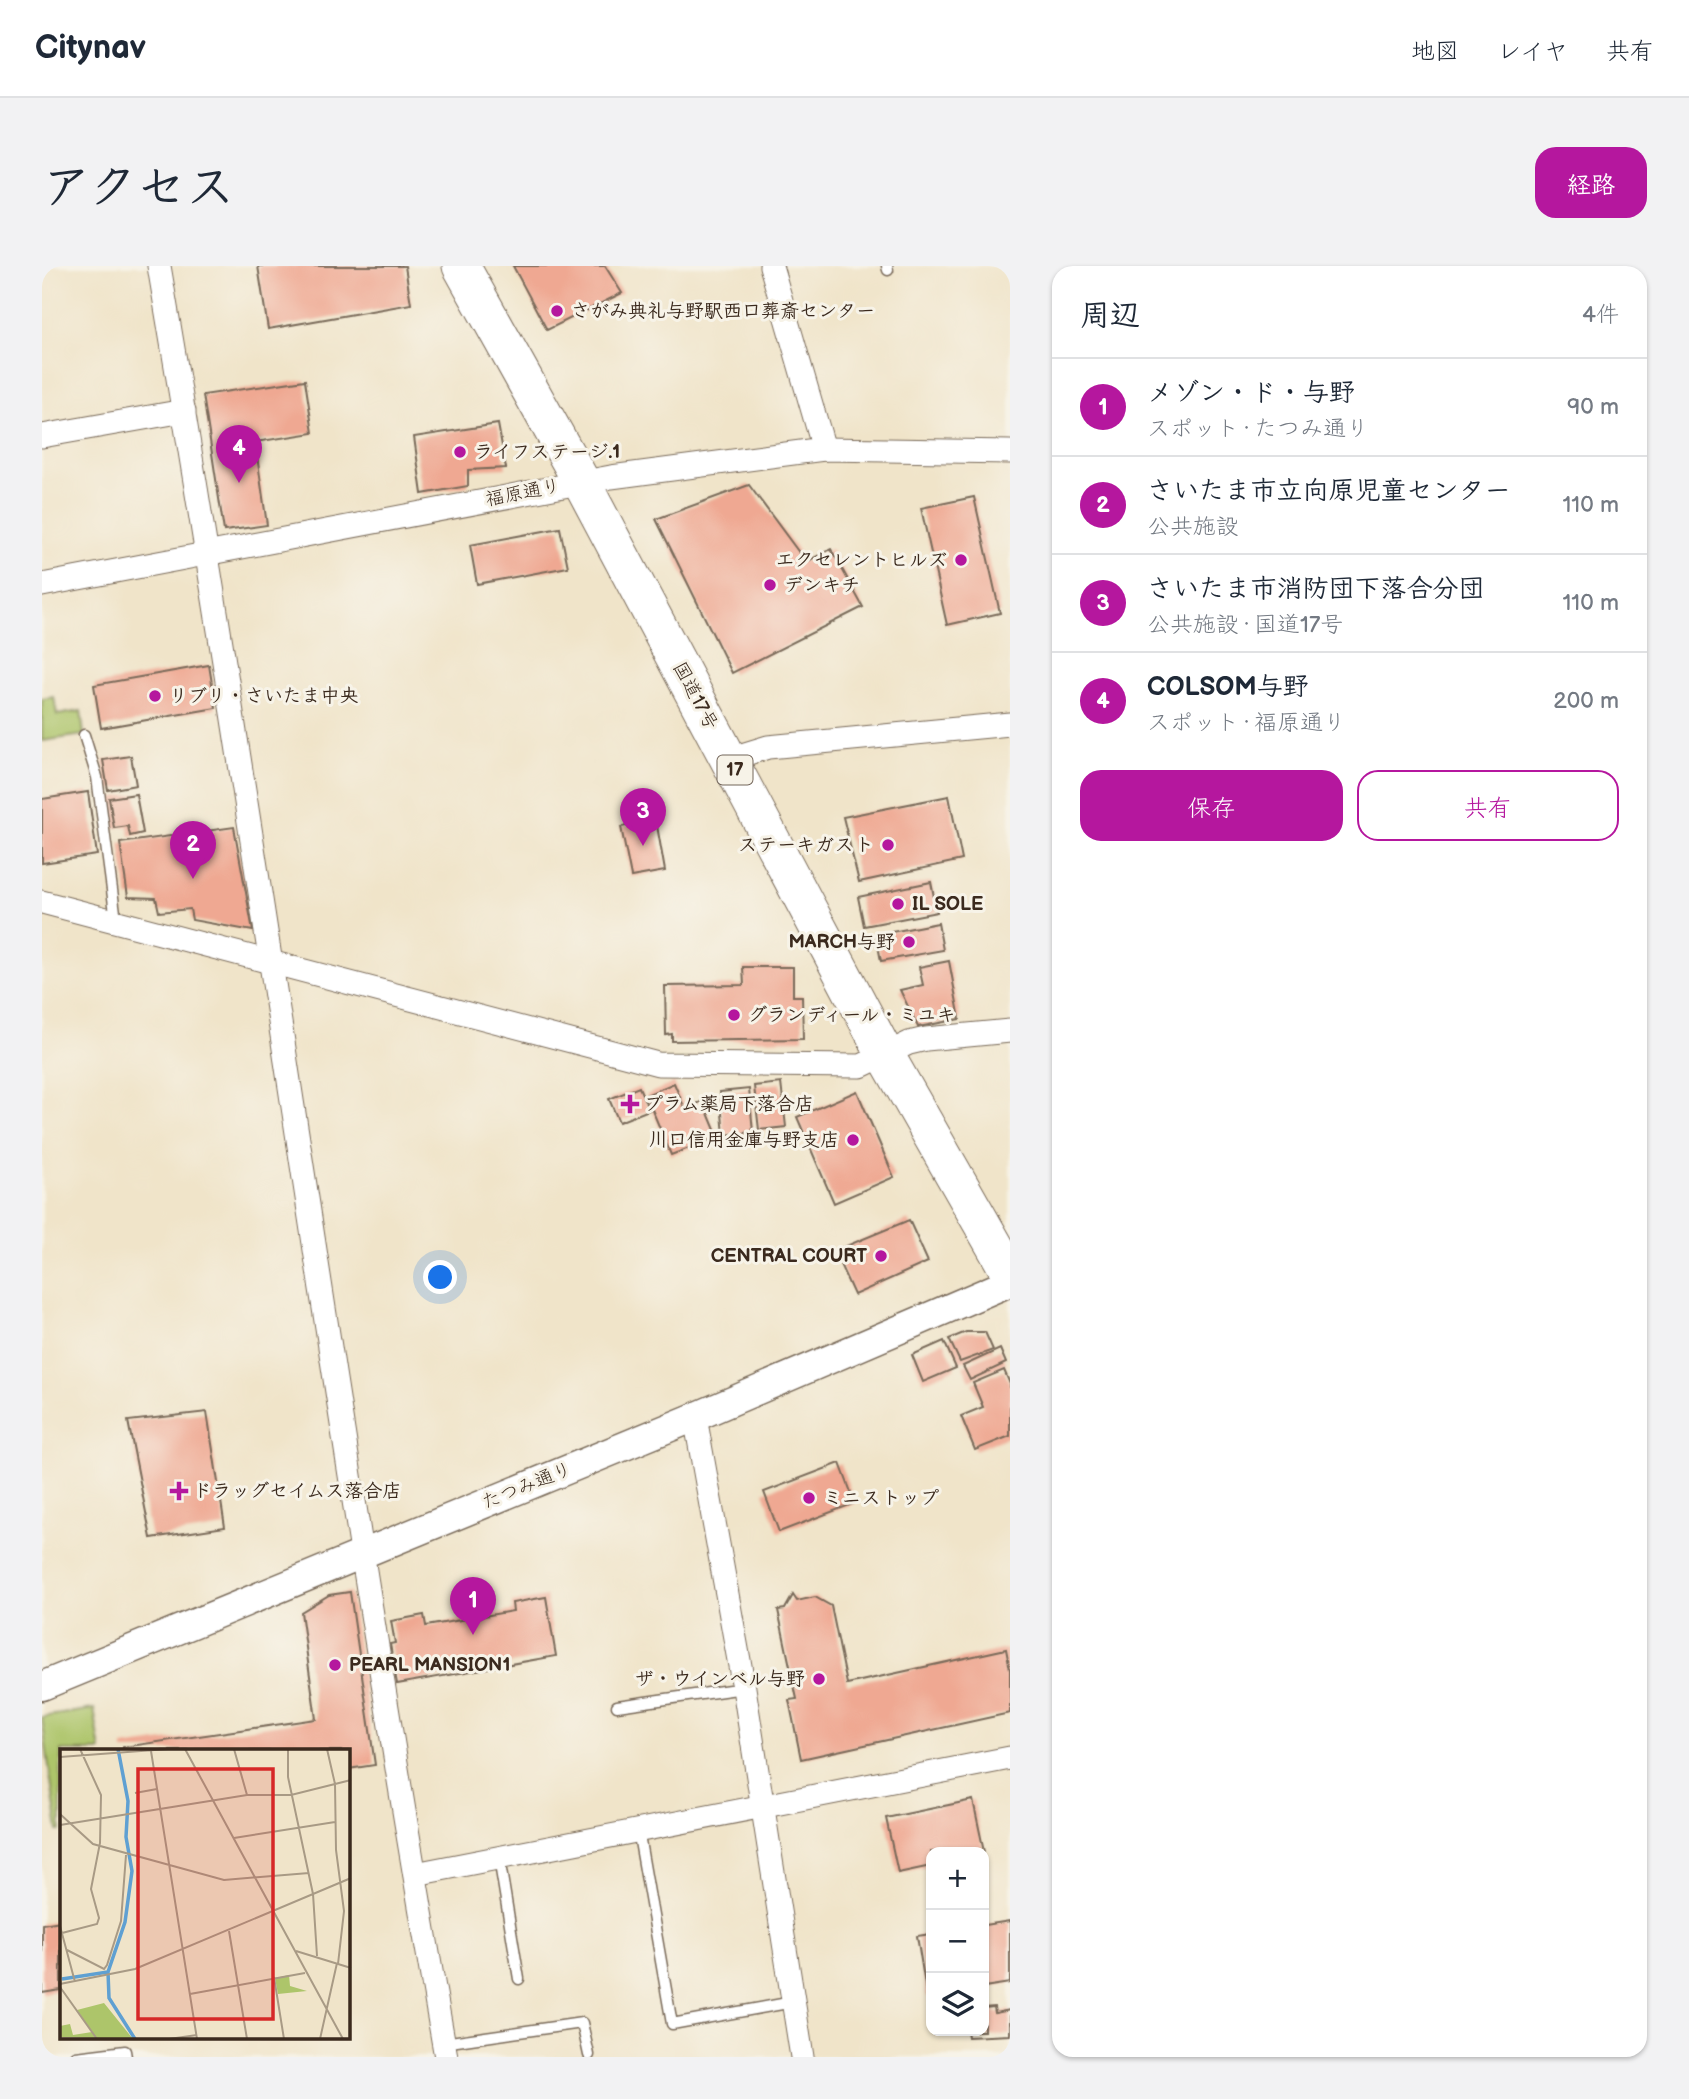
<!DOCTYPE html>
<html lang="ja">
<meta charset="utf-8">
<style>
:root{--surface:#fff;--page:#f2f2f3;--text:#1f2937;--muted:#747a83;--line:#e0e1e3;--accent:#b5179e}
body{margin:0;font-family:"Balsamiq Sans","Klee One",sans-serif;background:var(--page);color:var(--text)}
.controls{position:absolute;right:21px;bottom:21px;display:grid;overflow:hidden;border-radius:14px;box-shadow:0 2px 5px #0004}
.controls button{width:63px;height:63px;display:grid;place-items:center;padding:0;border:0;border-bottom:2px solid var(--line);background:var(--surface);color:var(--text);font:35px sans-serif}
.you{position:absolute;left:399px;top:1012px;width:24px;height:24px;margin:-18px;border:5px solid #fff;border-radius:50%;background:#1a73e8;box-shadow:0 0 0 10px #1a73e833}
.badge{display:grid;place-items:center;width:46px;height:46px;border-radius:50%;background:var(--accent);color:#fff;font-size:23px;font-weight:700}
.pin{position:absolute;translate:-50% -58px;filter:drop-shadow(0 2px 4px #0008)}
.pin::after{content:'';position:absolute;top:37px;width:24px;height:21px;background:inherit;clip-path:polygon(0 0,100% 0,50% 100%)}
.list{margin:0;padding:0;list-style:none}
h2{display:flex;justify-content:space-between;align-items:center;height:91px;margin:0;padding:0 28px;font-size:30px}
h2 small{font-size:23px;font-weight:400;color:var(--muted)}
.list li{display:grid;grid-template-columns:46px 1fr auto;gap:21px;align-items:center;box-sizing:border-box;height:98px;padding:0 28px;border-top:2px solid var(--line)}
.list b{display:block;font-size:26px;white-space:nowrap}
.list p{margin:0;font-size:23px;white-space:nowrap;color:var(--muted)}
.list em{font-size:23px;font-style:normal;color:var(--muted)}
.actions{display:flex;gap:14px;padding:21px 28px}
.actions a{flex:1;padding:16px 0;border:2px solid var(--accent);border-radius:21px;text-align:center;font-size:24px;color:var(--accent)}
.actions .main{background:var(--accent);color:#fff}
.icon{flex:none;width:38px;height:38px;fill:none;stroke:currentColor;stroke-width:2;stroke-linecap:round;stroke-linejoin:round}
.map{position:relative;flex:none;width:968px;height:1791px;overflow:hidden;border-radius:21px}
header{display:flex;align-items:center;gap:42px;box-sizing:border-box;height:98px;padding:0 35px;background:var(--surface);border-bottom:2px solid var(--line)}
header strong{font-size:33px}
nav{display:flex;gap:38px;margin-inline-start:auto;font-size:24px}
.intro{display:flex;align-items:center;justify-content:space-between;box-sizing:border-box;height:168px;padding:0 42px}
h1{margin:0;font-size:49px}
.button{padding:18px 32px;border-radius:21px;background:var(--accent);color:#fff;font-size:24px;font-weight:700}
main{display:flex;gap:42px;padding:0 42px}
aside{flex:1;background:var(--surface);border-radius:21px;box-shadow:0 2px 5px #0004}
.map>svg:first-child{display:block}
.green{fill:#adc56a;stroke:#747844;stroke-width:2}
.building{fill:#efa892}
.lines{fill:none;stroke-linecap:round;stroke-linejoin:round}
.service-casing{stroke:#7a6b5a;stroke-width:13}
.minor-casing{stroke:#7a6b5a;stroke-width:25}
.tertiary-casing{stroke:#7a6b5a;stroke-width:31}
.trunk-casing{stroke:#7a6b5a;stroke-width:39}
.service{stroke:#fff;stroke-width:10}
.minor{stroke:#fff;stroke-width:23}
.tertiary{stroke:#fff;stroke-width:28}
.trunk{stroke:#fff;stroke-width:37}
.poi-dot{fill:#b5179e;stroke:#f7f3e8;stroke-width:2.5}
.labels{text-anchor:middle;dominant-baseline:central;stroke-width:6;stroke-linejoin:round;paint-order:stroke}
.shield{fill:#f7f3e8;stroke:#73665b;stroke-width:2}
.shield-label{font-size:18px;font-weight:bold;fill:#3b2a1e}
.poi-label{font-size:19px;font-weight:bold;fill:#3b2a1e;stroke:#f7f3e8;text-anchor:start}
.street-label{font-size:19px;fill:#3b2a1e;stroke:#f7f3e8}
.inset-river{fill:none;stroke:#5fa0d2;stroke-width:3.5}
.inset-road{fill:none;stroke:#a89a85;stroke-width:2}
.view{fill:#d62828;fill-opacity:0.15;stroke:#d62828;stroke-width:3.5}
.inset-edge{fill:none;stroke:#3b2a1e;stroke-width:3.5}
</style>
<header>
<strong>Citynav</strong>
<nav><a>地図</a><a>レイヤ</a><a>共有</a></nav>
</header>
<div class="intro"><h1>アクセス</h1><a class="button">経路</a></div>
<main>
<div class="map">
<svg width="968" height="1791" viewBox="0 0 968 1791">
<rect width="100%" height="100%" fill="#f7f3e8"/>
<filter id="ink" filterUnits="userSpaceOnUse"><feTurbulence type="fractalNoise" baseFrequency=".0143" numOctaves="2"/><feDisplacementMap in="SourceGraphic" scale="14" xChannelSelector="R" yChannelSelector="G"/><feConvolveMatrix kernelMatrix="1 2 1 2 8 2 1 2 1" color-interpolation-filters="sRGB"/></filter>
<filter id="wash" filterUnits="userSpaceOnUse"><feTurbulence type="fractalNoise" baseFrequency=".00686" numOctaves="4" result="noise"/><feDisplacementMap in="SourceGraphic" scale="28" xChannelSelector="R" yChannelSelector="G"/><feGaussianBlur stdDeviation="1.57" result="paint"/><feColorMatrix in="noise" values="0 0 0 0 0 0 0 0 0 0 0 0 0 0 0 0 0 1.4 0 .05"/><feComposite in="paint" operator="in"/></filter>
<g filter="url(#wash)">
<rect width="100%" height="100%" fill="#f0e4c9"/>
<g class="green">
<path d="M12 431 15 449 39 445 42 469 0 475V433Z"/>
<path d="M52 1443 59 1485H19V1565H16L0 1451Z"/>
</g>
<g id="blocks">
<g class="building">
<path d="M216 0H363L369 38 226 63Z"/>
<path d="M471 0H563L580 27 505 64Z"/>
<path d="M263 114 271 167 213 176 225 259 182 265 161 129Z"/>
<path d="M456 158 464 202 426 204V220L380 228 372 171Z"/>
<path d="M707 219 764 296 789 283 821 341 690 407 614 253Z"/>
<path d="M932 231 958 347 905 359 879 242Z"/>
<path d="M518 262 526 301 435 318 428 279Z"/>
<path d="M167 399 174 442 59 462 52 419Z"/>
<path d="M89 490 94 519 66 524 61 494Z"/>
<path d="M46 526 55 589 0 597V533Z"/>
<path d="M94 528 101 567 88 570 86 560 72 562 67 532Z"/>
<path d="M907 530 920 594 817 616 801 551Z"/>
<path d="M614 554 623 605 589 611 579 561Z"/>
<path d="M192 561 211 665 150 654 148 643 117 646 114 632 86 631 78 577Z"/>
<path d="M889 616 895 646 822 660 816 631Z"/>
<path d="M896 657 901 684 839 695 834 669Z"/>
<path d="M907 695 918 753 876 761 858 724 881 719 877 701Z"/>
<path d="M701 701H751V730H760L761 773 630 775V768L624 769 623 720 702 719Z"/>
<path d="M632 817 643 843 661 835 676 871 629 889 604 829Z"/>
<path d="M739 817 744 861 717 864 712 820Z"/>
<path d="M597 821 607 844 577 856 567 833Z"/>
<path d="M707 823 711 866 682 869 678 826Z"/>
<path d="M815 825 852 911 792 937 755 851Z"/>
<path d="M867 954 886 996 812 1029 792 985Z"/>
<path d="M924 1066H943L951 1084 918 1096 907 1073Z"/>
<path d="M902 1075 914 1102 881 1116 870 1089Z"/>
<path d="M958 1083 964 1097 928 1114 921 1100Z"/>
<path d="M962 1104 968 1118V1170L933 1184 919 1150 941 1141 931 1117Z"/>
<path d="M165 1146 183 1261 109 1272 86 1155Z"/>
<path d="M798 1197 813 1237 737 1266 722 1226Z"/>
<path d="M308 1326 333 1499 306 1503V1485H81V1481L274 1453 259 1346 287 1329Z"/>
<path d="M751 1329 755 1335 773 1331 789 1340 805 1418 964 1383 968 1403V1447L759 1493 747 1434 755 1433 736 1344 743 1343Z"/>
<path d="M504 1331 514 1390 355 1418 348 1378 353 1377 349 1355 382 1349 384 1360 471 1345 470 1337Z"/>
<path d="M931 1534 942 1586H889V1600L856 1607 844 1552Z"/>
<path d="M19 1655V1724L0 1727V1658Z"/>
<path d="M968 1655V1717L942 1721V1659Z"/>
<path d="M889 1668V1730L885 1731 875 1670Z"/>
<path d="M952 1741 953 1747 968 1744V1769L926 1771 925 1765H942V1742Z"/>
</g>
</g>
</g>
<g filter="url(#ink)">
<use href="#blocks" fill-opacity="0" stroke="#7a6b5a" stroke-width="2"/>
<g class="lines">
<defs>
<g id="service">
<path d="M845 0 846 4"/>
<path d="M42 469 55 511 74 654"/>
<path d="M575 1440 702 1422"/>
<path d="M596 1564 630 1758 751 1736"/>
<path d="M457 1592 477 1713"/>
<path d="M401 1777 540 1757 547 1789"/>
<path d="M34 1791 83 1785 84 1791"/>
</g>
<g id="minor">
<path d="M117 0C219 596 299 1195 404 1791"/>
<path d="M729 0 782 183"/>
<path d="M0 170 142 145"/>
<path d="M0 319 569 211 782 183 968 186"/>
<path d="M687 493 726 481 968 458"/>
<path d="M0 636 616 798 819 800 867 777 884 773 968 765"/>
<path d="M653 1151 702 1422 760 1791"/>
<path d="M373 1608 968 1492"/>
</g>
<path id="tertiary" d="M0 1420 653 1151 968 1016"/>
<path id="trunk" d="M419 0 539 215 843 788 968 1007"/>
</defs>
<use href="#service" class="service-casing"/>
<use href="#minor" class="minor-casing"/>
<use href="#tertiary" class="tertiary-casing"/>
<use href="#trunk" class="trunk-casing"/>
<use href="#service" class="service"/>
<use href="#minor" class="minor"/>
<use href="#tertiary" class="tertiary"/>
<use href="#trunk" class="trunk"/>
</g>
</g>
<g class="poi-dot">
<circle cx="515" cy="45" r="7"/>
<circle cx="418" cy="186" r="7"/>
<circle cx="919" cy="294" r="7"/>
<circle cx="728" cy="319" r="7"/>
<circle cx="113" cy="430" r="7"/>
<circle cx="846" cy="579" r="7"/>
<circle cx="856" cy="638" r="7"/>
<circle cx="867" cy="676" r="7"/>
<circle cx="692" cy="749" r="7"/>
<path d="M584.5 827.5h7v7h7v7h-7v7h-7v-7h-7v-7h7z"/>
<circle cx="811" cy="874" r="7"/>
<circle cx="839" cy="990" r="7"/>
<path d="M133.5 1214.5h7v7h7v7h-7v7h-7v-7h-7v-7h7z"/>
<circle cx="767" cy="1232" r="7"/>
<circle cx="293" cy="1399" r="7"/>
<circle cx="777" cy="1413" r="7"/>
</g>
<g class="labels">
<rect class="shield" x="675.5" y="489.5" width="35" height="29" rx="5"/>
<g class="shield-label">
<text x="693" y="504">17</text>
</g>
<g class="poi-label">
<text x="529" y="45">さがみ典礼与野駅西口葬斎センター</text>
<text x="432" y="186">ライフステージ.1</text>
<text x="905" y="294" text-anchor="end">エクセレントヒルズ</text>
<text x="742" y="319">デンキチ</text>
<text x="127" y="430">リブリ・さいたま中央</text>
<text x="832" y="579" text-anchor="end">ステーキガスト</text>
<text x="870" y="638">IL SOLE</text>
<text x="853" y="676" text-anchor="end">MARCH与野</text>
<text x="706" y="749">グランディール・ミユキ</text>
<text x="602" y="838">プラム薬局下落合店</text>
<text x="797" y="874" text-anchor="end">川口信用金庫与野支店</text>
<text x="825" y="990" text-anchor="end">CENTRAL COURT</text>
<text x="151" y="1225">ドラッグセイムス落合店</text>
<text x="781" y="1232">ミニストップ</text>
<text x="307" y="1399">PEARL MANSION1</text>
<text x="763" y="1413" text-anchor="end">ザ・ウインベル与野</text>
</g>
<g class="street-label">
<text transform="translate(481 227) rotate(-11)">福原通り</text>
<text transform="translate(653 430) rotate(62)">国道17号</text>
<text transform="translate(485 1220) rotate(-22)">たつみ通り</text>
</g>
</g>
<g transform="translate(18 1483)">
<rect width="290" height="290" fill="#f0e4c9"/>
<path d="M229 226 230 237 247 242 218 245 215 229ZM44 254 73 290 0 288V277L10 275 13 286 32 283 17 261Z" fill="#adc56a"/>
<path class="inset-river" d="M48 223 49 249 75 290M2 230 48 223 65 173 72 122 66 88 68 52 58 0"/>
<path class="inset-road" d="M125 0 283 290M174 0 187 46M228 0V28L253 145 257 207M267 0 275 35 276 101 284 162 278 215M91 2 137 290M0 8 108 0M75 44 97 40M0 65 33 95 164 131 249 124M0 76 187 46H231L291 31M174 89 275 73M0 177 15 233M169 182 187 290M2 184 37 175 39 169 31 140 40 94 41 46 20 0M7 201 44 220 47 216 61 172 66 106M236 202 291 219M214 228 224 290M0 235 75 220 291 129M0 238 37 290M130 245 245 224M109 290 137 286M260 290 277 214"/>
<path class="view" d="M78 20H213V270H78Z"/>
<rect width="290" height="290" class="inset-edge"/>
</g>
</svg>
<div class="controls">
<button>+</button>
<button>−</button>
<button><svg class="icon" aria-label="layers" viewBox="0 0 24 24"><path d="M12 4l9 5-9 5-9-5zM3 14l9 5 9-5"/></svg></button>
</div>
<div class="you"></div>
<div class="pin badge" style="left:431px;top:1369px">1</div>
<div class="pin badge" style="left:151px;top:613px">2</div>
<div class="pin badge" style="left:601px;top:580px">3</div>
<div class="pin badge" style="left:197px;top:217px">4</div>
</div>
<aside>
<h2>周辺<small>4件</small></h2>
<ul class="list">
<li><span class="badge">1</span><div><b>メゾン・ド・与野</b><p>スポット · たつみ通り</p></div><em>90 m</em></li>
<li><span class="badge">2</span><div><b>さいたま市立向原児童センター</b><p>公共施設</p></div><em>110 m</em></li>
<li><span class="badge">3</span><div><b>さいたま市消防団下落合分団</b><p>公共施設 · 国道17号</p></div><em>110 m</em></li>
<li><span class="badge">4</span><div><b>COLSOM与野</b><p>スポット · 福原通り</p></div><em>200 m</em></li>
</ul>
<div class="actions"><a class="main">保存</a><a>共有</a></div>
</aside>
</main>
